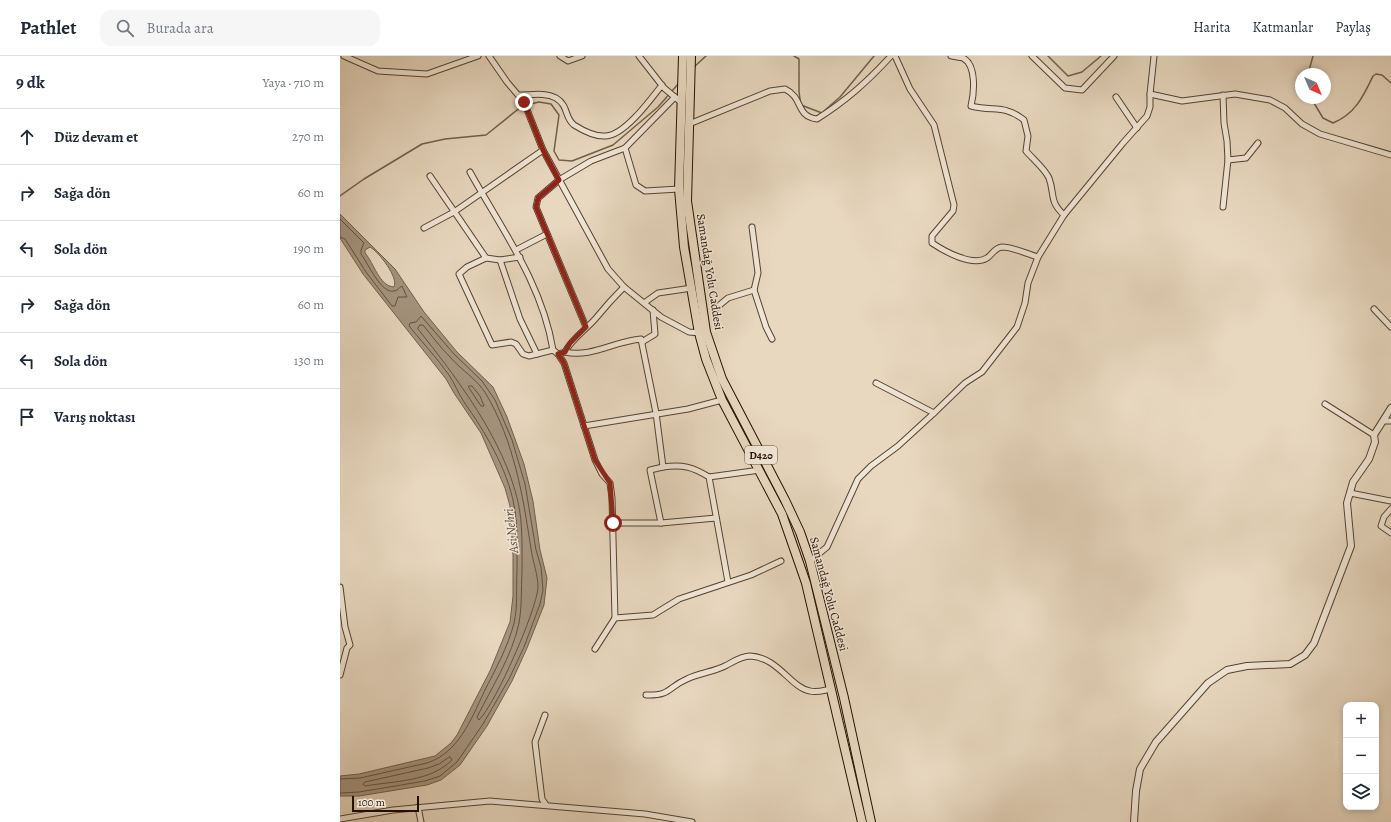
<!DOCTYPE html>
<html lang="tr">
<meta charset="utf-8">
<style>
:root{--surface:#fff;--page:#f6f6f7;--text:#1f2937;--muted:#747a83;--line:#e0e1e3}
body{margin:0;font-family:Alegreya,serif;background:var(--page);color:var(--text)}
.controls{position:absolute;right:12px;bottom:12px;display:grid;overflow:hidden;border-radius:8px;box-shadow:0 2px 6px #0003}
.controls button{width:36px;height:36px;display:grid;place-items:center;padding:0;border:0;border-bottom:1px solid var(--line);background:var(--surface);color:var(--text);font:20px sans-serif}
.compass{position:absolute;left:955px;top:12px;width:36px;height:36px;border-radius:50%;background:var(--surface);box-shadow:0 2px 6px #0003;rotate:136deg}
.scale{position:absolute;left:12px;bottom:10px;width:67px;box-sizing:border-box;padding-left:4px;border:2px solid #241100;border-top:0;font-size:11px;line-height:14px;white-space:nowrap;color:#241100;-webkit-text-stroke:3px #f0e6d6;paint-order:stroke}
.stop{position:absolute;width:12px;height:12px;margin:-9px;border:3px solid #8f2418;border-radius:50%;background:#fff}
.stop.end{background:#8f2418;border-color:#fff;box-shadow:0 1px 4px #0008}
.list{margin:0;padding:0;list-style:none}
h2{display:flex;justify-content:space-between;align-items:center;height:52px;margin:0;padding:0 16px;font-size:17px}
h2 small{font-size:13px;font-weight:400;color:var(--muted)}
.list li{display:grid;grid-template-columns:26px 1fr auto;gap:12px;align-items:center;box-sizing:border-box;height:56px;padding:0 16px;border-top:1px solid var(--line)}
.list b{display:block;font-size:15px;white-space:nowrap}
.list em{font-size:13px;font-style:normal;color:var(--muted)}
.icon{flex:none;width:22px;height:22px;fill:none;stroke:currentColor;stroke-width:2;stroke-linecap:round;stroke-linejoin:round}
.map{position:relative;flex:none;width:1051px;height:766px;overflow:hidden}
header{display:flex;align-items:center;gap:24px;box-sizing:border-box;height:56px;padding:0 20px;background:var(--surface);border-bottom:1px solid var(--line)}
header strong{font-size:19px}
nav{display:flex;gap:22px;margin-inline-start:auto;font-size:14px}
.search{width:280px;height:36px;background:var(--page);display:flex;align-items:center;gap:10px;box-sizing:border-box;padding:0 14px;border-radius:12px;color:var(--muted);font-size:15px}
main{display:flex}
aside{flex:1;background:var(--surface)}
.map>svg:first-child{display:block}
.water{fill:#a5947f;stroke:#71604c;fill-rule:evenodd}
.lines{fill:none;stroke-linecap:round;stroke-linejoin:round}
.shore{stroke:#645240;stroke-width:1}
.stream{stroke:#71604c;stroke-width:1.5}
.minor-casing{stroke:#554330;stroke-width:7}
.tertiary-casing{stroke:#554330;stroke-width:8}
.trunk-casing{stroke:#241100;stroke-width:10}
.minor{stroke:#f0e6d6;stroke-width:5}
.tertiary{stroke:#f0e6d6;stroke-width:6}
.trunk{stroke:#e8d8c0;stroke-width:8}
.route{stroke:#8f2418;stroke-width:5}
.labels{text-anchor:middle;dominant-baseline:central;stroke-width:3;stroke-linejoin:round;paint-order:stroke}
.shield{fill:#f0e6d6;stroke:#615140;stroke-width:1}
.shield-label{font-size:11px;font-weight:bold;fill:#241100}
.street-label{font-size:12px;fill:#241100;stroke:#f0e6d6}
.water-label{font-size:13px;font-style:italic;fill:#5e4c39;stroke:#f0e6d6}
</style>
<header>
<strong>Pathlet</strong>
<div class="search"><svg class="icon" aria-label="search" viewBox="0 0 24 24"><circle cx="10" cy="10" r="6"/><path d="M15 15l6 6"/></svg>Burada ara</div>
<nav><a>Harita</a><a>Katmanlar</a><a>Paylaş</a></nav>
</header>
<main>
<aside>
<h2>9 dk<small>Yaya · 710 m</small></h2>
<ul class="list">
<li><svg class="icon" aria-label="ahead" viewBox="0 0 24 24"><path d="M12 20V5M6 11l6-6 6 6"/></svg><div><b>Düz devam et</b></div><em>270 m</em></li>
<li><svg class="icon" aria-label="right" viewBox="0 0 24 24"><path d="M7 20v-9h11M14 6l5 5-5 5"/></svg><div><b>Sağa dön</b></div><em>60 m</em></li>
<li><svg class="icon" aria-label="left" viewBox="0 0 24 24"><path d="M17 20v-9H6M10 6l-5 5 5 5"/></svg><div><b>Sola dön</b></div><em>190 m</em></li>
<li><svg class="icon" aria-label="right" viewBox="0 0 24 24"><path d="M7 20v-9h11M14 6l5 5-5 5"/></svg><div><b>Sağa dön</b></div><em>60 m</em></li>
<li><svg class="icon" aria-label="left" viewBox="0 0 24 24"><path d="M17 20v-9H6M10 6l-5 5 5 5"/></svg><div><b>Sola dön</b></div><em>130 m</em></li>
<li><svg class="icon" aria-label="arrive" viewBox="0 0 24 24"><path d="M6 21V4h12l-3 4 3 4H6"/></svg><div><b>Varış noktası</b></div></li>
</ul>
</aside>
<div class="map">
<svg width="1051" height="766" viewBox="0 0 1051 766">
<rect width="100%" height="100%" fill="#e8d8c0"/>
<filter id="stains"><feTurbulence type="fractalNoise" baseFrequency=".005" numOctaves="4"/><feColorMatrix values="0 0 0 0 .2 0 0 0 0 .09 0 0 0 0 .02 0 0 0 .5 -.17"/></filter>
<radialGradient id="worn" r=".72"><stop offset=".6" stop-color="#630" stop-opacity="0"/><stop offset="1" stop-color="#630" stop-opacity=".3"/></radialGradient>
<path class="water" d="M0 158 55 213 84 256 117 296 153 331 167 361 184 408 193 445 200 494 207 522 204 549 187 592 172 625 147 670 120 709 101 724 87 729 19 740H0V720L19 718 95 700 111 687 117 679 150 615 170 566 173 540V500L170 450 165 432 141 377 114 337 106 323 23 218 0 182ZM30 191C39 196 59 222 54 231 39 230 34 207 25 197V194Z"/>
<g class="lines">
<g class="shore">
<path d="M0 163 24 187 21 194V198C28 207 41 238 54 235 58 235 59 231 62 230L67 241H58L55 250H52L26 216 5 183 0 181"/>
<path d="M80 269H83C92 280 100 291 110 301 121 314 137 323 146 338 174 385 183 440 191 493 193 507 198 518 198 532 196 555 156 647 139 664L137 661C152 631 172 600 179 567 182 550 181 533 182 516 182 494 183 468 178 446 164 384 117 322 78 273Z"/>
<path d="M129 330H132L140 340 144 350H141L129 332Z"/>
<path d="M110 701 112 704C90 726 54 725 25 730L23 728 25 726 88 712 99 708Z"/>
<path d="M0 723 20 722 87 707C118 697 131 664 144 636 155 614 168 591 174 567 178 550 176 533 177 515 177 494 178 470 174 449 167 412 145 376 124 346 118 337 115 328 109 319 97 302 82 286 69 270L70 267 76 266 81 260 114 298 142 325 155 344 172 384 185 428 196 494 201 511 203 534 200 548 184 591 169 623 143 668 117 706 100 720 85 725 19 736 0 737"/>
</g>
<g class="stream">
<path d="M454 0 459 3V36L461 49 482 57"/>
<path d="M708 0 728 20 742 16 761 0"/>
<path d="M354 11 366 0"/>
<path d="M968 18 973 0"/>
<path d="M971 42 983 62 993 67C1015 58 1023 41 1033 20L1036 18 1042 19 1051 27"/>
<path d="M484 55 500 41 534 0"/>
<path d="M0 140 24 123 82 88 105 83 146 79 182 50 199 46 211 48 219 59 214 95 219 104 232 105 273 89 318 51 339 27"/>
</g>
<defs>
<g id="minor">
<path d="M4 0 38 15 87 18 138 0"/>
<path d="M149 0 167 26 184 46 203 94 268 213 284 231 321 261 349 276 361 277"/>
<path d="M220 0 228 5 242 0"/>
<path d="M299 0 324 32 342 47"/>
<path d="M555 0 570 33 594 69 614 149 613 155 592 180V187C604 195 632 211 647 202 653 198 654 192 662 191 673 191 687 198 698 201"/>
<path d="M611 0C614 1 620 1 623 2 637 9 634 38 631 50 654 56 664 48 684 64L688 80 686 95C693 103 705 113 709 122 715 139 709 145 724 159"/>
<path d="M692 0 725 32 742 34 774 0"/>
<path d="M810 38 842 45 895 38 930 44 945 52 962 68 980 78 1051 99"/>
<path d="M179 39C191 39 205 36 216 42 229 50 224 61 234 69 242 74 256 81 266 80 285 79 311 43 322 29"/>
<path d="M776 41 797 72"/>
<path d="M349 68 430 35 445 33C464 42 455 60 477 63 507 44 527 26 551 0"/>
<path d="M285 92 296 129 305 135 339 133"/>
<path d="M888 104 906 102 918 87"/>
<path d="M130 116C162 174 202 227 213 294"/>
<path d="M90 120 146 202"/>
<path d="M883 151 888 104 887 85 884 67 883 39"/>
<path d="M412 171 418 217 414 234 426 271 432 283"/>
<path d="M84 172 114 156 203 94"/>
<path d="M176 194 207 178"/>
<path d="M180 201 160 204 146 202 127 211 119 218 152 289 171 286 176 288 183 298 189 300 213 294 218 298 225 296C232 282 246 274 256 262 265 251 274 241 284 231"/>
<path d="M160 204 180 263 197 298"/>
<path d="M304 247 318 237 352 232"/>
<path d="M376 252 388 242 414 234"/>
<path d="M1034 253 1051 271"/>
<path d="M246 271 196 151 198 142 219 124 251 105 285 92 335 41"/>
<path d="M302 286 315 278 313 254"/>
<path d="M225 296C251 302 275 285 301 283L316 357 323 411C342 408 353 411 369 421L388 526"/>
<path d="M218 298 224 307 255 404 262 418 270 427 272 442 275 562"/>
<path d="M536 327 594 357"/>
<path d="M985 348 1034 379"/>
<path d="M1043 365H1051"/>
<path d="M244 370 348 353 382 344"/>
<path d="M369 421 420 414"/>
<path d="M1010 437 1051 445"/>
<path d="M1051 453 1044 461 1041 470 1051 477"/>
<path d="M273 467H321L376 462"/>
<path d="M321 467 310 414 323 411"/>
<path d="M470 505 487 491 518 423 531 410 558 390 594 357 625 327 642 316 677 271 685 247 688 227 698 201 724 159 783 87 807 60 810 51V38L814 0"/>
<path d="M0 531 5 571 10 589 7 592 0 619"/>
<path d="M255 593 275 562 313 559 339 543 411 519 441 505"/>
<path d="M306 639C331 640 328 631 347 623 359 617 373 616 385 610 393 606 401 600 410 600 438 601 451 632 470 635 477 637 485 634 491 633"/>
<path d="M205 659 195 686 202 743 206 749"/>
<path d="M78 751 81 766"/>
<path d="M0 763 53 754 150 745 305 758 352 766"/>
</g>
<path id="tertiary" d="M794 766 796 735 800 713 816 686 868 627 887 614 907 610 950 608 965 599 974 587 1011 490 1007 447 1013 426 1029 403 1035 386 1034 379 1051 352"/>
<g id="trunk">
<path d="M343 0 339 133 344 191 359 277 366 303 382 344 442 458 466 527 522 766"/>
<path d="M351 0 347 145 366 276 382 323 445 444 460 476 470 505 504 642 531 766"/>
</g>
</defs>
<use href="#minor" class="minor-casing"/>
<use href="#tertiary" class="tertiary-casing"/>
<use href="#trunk" class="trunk-casing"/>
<use href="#minor" class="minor"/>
<use href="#tertiary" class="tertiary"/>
<use href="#trunk" class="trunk"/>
</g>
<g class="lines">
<path class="route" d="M184 46 203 94 219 124 198 142 196 151 246 271 230 287 225 296 218 298 224 307 255 404 270 427 273 467"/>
</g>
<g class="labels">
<rect class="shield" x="405" y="390" width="32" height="18" rx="3"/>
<g class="shield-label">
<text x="421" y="399">D420</text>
</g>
<g class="street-label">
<text transform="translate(370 216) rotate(81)">Samandağ Yolu Caddesi</text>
<text transform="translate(489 538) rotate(75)">Samandağ Yolu Caddesi</text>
</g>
<g class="water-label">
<text transform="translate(171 475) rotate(-97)">Asi Nehri</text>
</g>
</g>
<rect width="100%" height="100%" filter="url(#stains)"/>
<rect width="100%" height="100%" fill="url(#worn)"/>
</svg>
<div class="controls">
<button>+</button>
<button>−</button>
<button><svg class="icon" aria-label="layers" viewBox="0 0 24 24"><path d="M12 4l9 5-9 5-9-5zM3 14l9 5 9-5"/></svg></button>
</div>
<svg class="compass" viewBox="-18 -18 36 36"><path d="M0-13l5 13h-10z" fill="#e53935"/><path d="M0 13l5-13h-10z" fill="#747a83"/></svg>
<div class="scale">100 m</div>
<div class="stop" style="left:273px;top:467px"></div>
<div class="stop end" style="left:184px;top:46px"></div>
</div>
</main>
